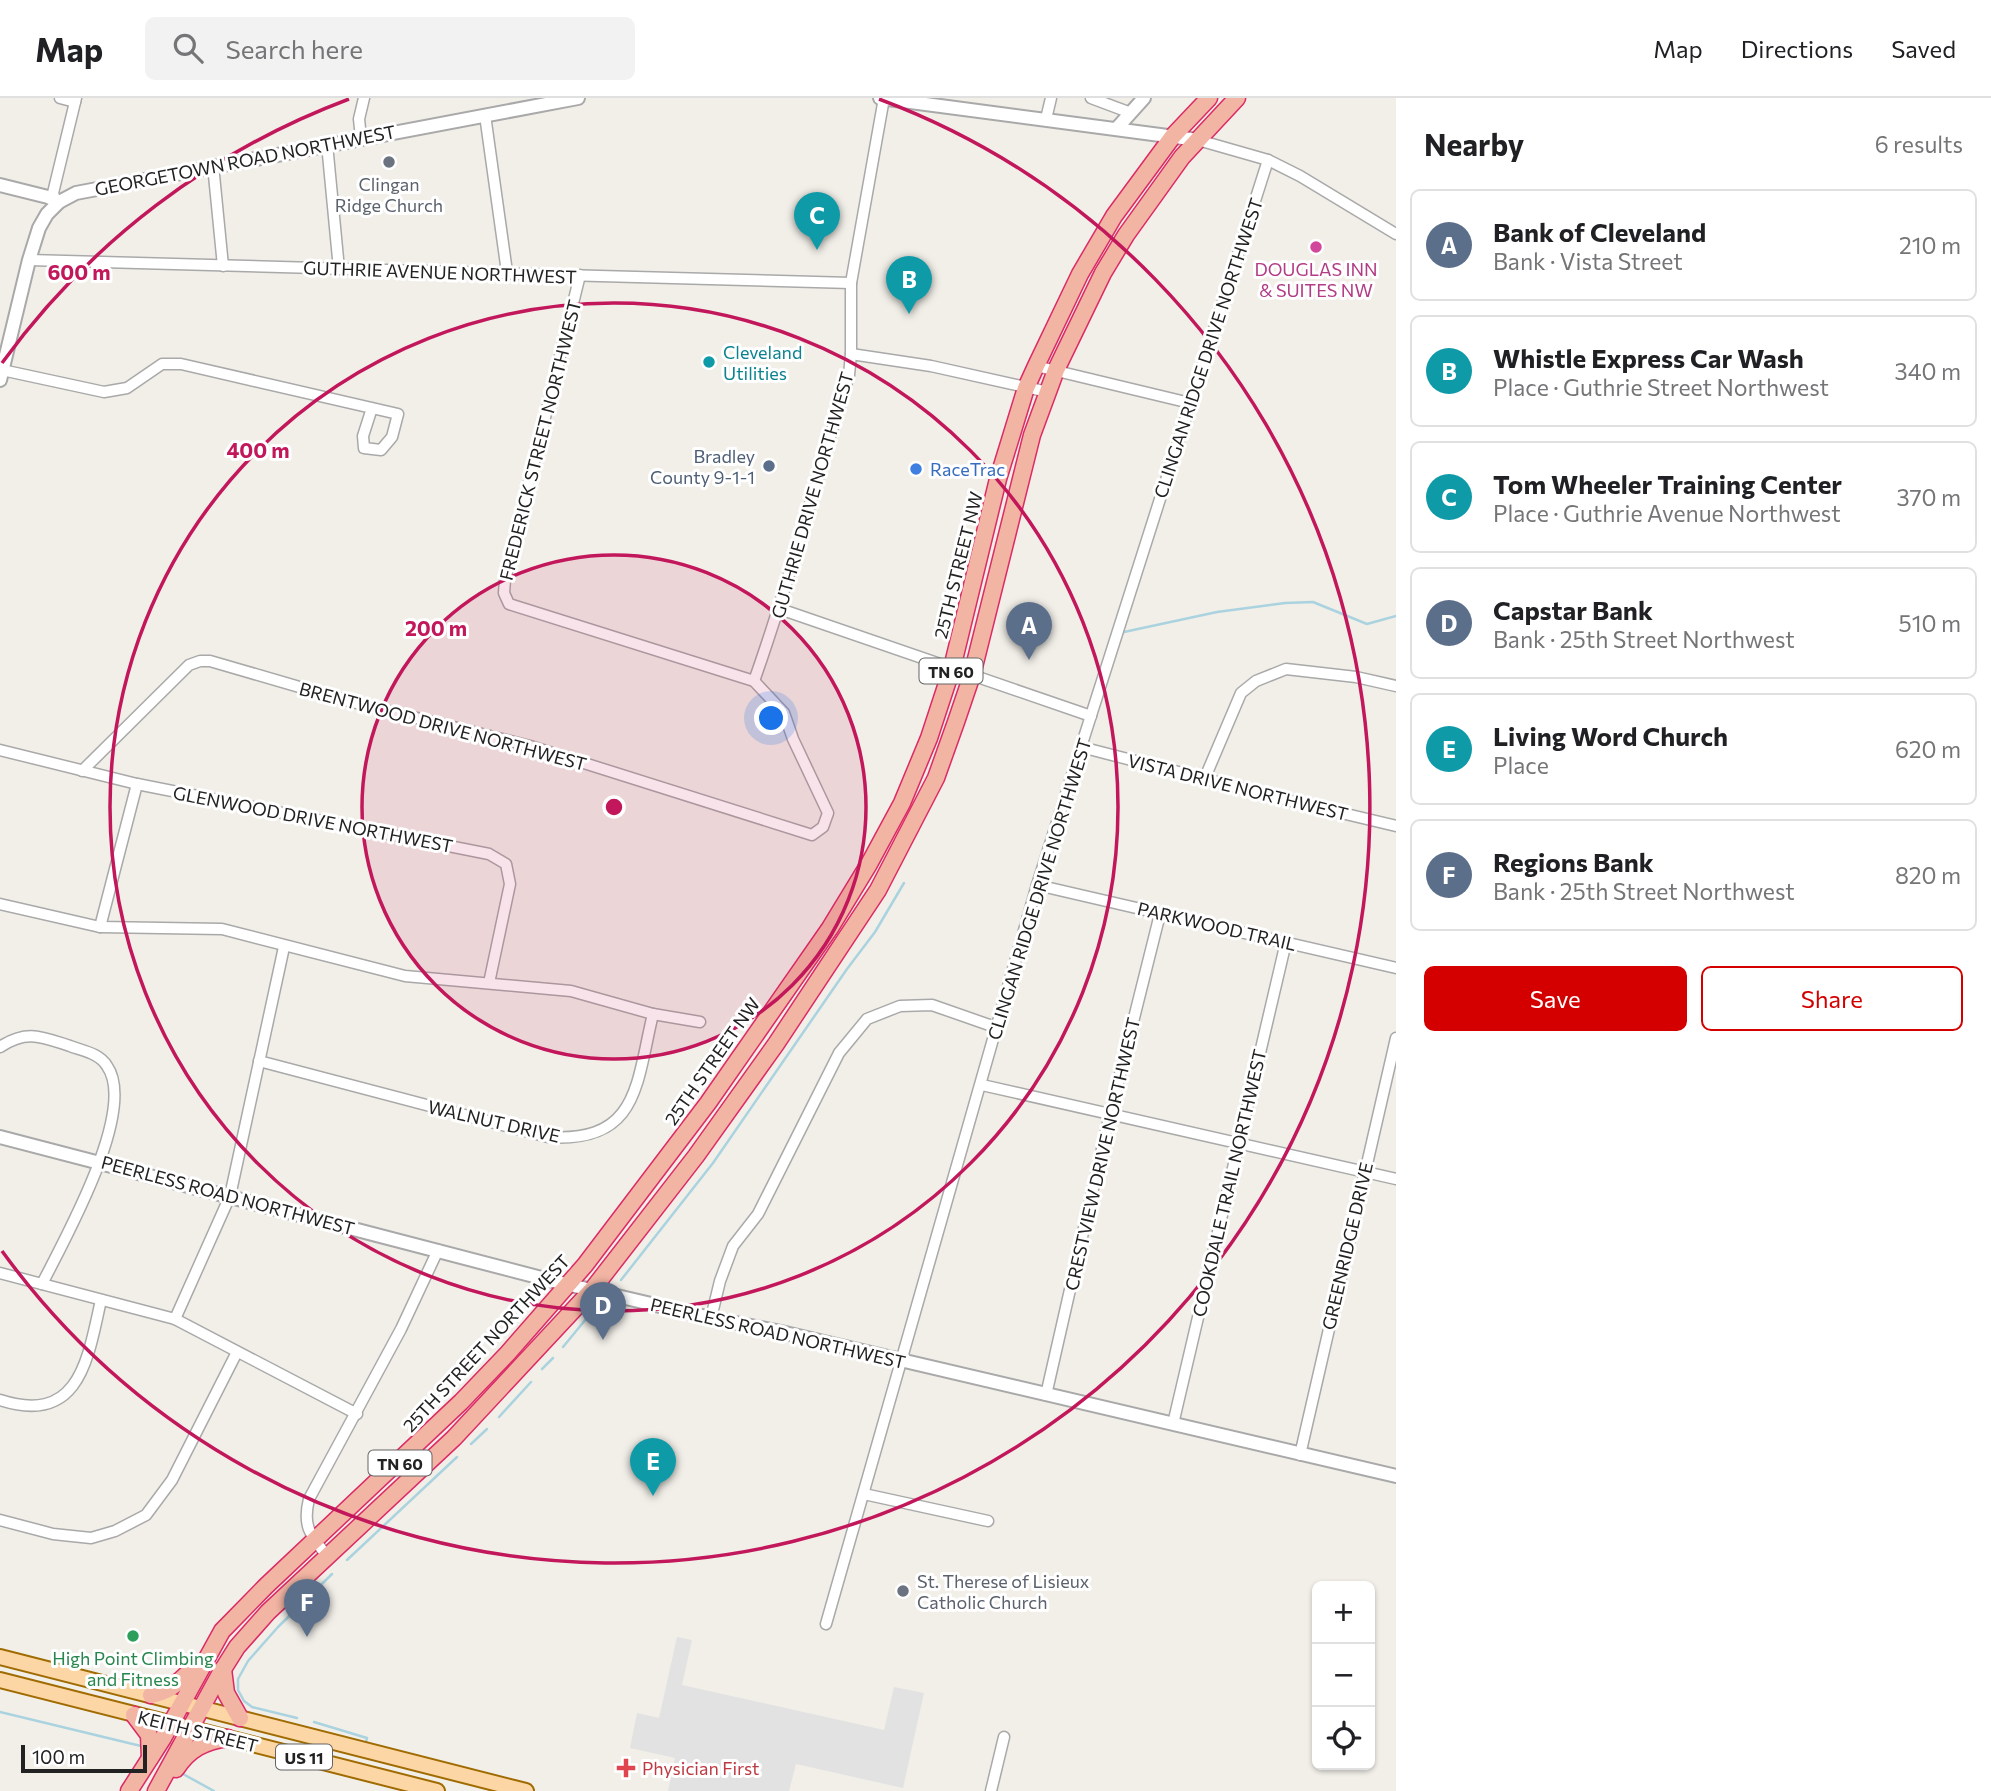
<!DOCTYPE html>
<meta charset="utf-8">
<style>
:root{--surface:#fff;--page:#f2f2f2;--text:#202124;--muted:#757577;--line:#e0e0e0;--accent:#d40000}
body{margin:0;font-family:Commissioner,sans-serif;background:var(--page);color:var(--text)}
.controls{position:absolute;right:21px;bottom:21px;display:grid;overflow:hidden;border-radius:10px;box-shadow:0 2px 5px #0004}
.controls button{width:63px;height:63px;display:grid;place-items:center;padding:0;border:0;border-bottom:2px solid var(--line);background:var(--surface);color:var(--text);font:35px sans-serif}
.scale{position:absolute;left:21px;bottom:18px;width:126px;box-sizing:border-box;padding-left:7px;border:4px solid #222;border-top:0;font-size:19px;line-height:24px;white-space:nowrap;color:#222;-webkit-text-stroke:5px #fff;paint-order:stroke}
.you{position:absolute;left:772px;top:621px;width:24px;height:24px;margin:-18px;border:5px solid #fff;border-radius:50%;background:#1a73e8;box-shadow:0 0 0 10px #1a73e833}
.badge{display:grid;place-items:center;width:46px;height:46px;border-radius:50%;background:var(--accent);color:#fff;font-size:23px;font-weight:700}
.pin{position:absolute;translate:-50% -58px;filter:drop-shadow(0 2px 4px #0008)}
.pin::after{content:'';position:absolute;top:37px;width:24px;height:21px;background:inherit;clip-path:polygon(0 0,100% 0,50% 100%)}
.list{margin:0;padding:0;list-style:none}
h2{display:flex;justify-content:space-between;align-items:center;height:91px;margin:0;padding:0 28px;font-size:30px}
h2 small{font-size:23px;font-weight:400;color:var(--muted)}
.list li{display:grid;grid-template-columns:46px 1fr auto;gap:21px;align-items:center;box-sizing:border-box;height:112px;margin:0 14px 14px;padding:0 14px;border:2px solid var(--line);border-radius:10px}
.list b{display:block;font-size:26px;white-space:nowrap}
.list p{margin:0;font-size:23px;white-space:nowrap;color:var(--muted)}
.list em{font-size:23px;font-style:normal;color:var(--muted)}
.actions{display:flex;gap:14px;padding:21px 28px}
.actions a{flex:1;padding:16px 0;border:2px solid var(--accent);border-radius:10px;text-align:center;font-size:24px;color:var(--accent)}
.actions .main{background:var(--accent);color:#fff}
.icon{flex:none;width:38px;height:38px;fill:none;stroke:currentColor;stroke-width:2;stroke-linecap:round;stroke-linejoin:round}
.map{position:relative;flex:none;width:1396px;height:1693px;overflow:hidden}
header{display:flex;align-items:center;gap:42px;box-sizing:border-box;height:98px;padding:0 35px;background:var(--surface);border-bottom:2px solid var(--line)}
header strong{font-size:33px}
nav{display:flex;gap:38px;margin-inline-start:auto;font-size:24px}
.search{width:490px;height:63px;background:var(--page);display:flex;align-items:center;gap:18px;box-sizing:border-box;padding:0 24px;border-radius:10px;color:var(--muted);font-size:26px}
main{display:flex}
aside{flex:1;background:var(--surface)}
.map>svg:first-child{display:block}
.parking{fill:#e2e2e2}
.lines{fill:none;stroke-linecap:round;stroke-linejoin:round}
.stream{stroke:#aad3df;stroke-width:2.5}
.minor-casing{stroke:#a9a9a9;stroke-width:13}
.tertiary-casing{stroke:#a9a9a9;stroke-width:16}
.primary-casing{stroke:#a06b00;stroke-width:18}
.trunk-casing{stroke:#dc2a67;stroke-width:19}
.minor{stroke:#fff;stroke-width:10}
.tertiary{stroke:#fff;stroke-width:12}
.primary{stroke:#fcd6a4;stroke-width:14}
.trunk{stroke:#f2b4a3;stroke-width:16}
.ring{fill:none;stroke:#c2185b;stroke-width:3.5}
.worship-dot{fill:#6b7280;stroke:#fff;stroke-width:2.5}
.hotel-dot{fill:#d1479c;stroke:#fff;stroke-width:2.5}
.culture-dot{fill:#0f9aa8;stroke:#fff;stroke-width:2.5}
.service-dot{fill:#5c6f8a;stroke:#fff;stroke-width:2.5}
.shop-dot{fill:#3f7fe0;stroke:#fff;stroke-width:2.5}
.leisure-dot{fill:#2e9e5b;stroke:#fff;stroke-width:2.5}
.health-dot{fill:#e0444e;stroke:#fff;stroke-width:2.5}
.labels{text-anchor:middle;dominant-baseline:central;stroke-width:6;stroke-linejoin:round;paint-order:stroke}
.shield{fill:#fff;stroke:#646464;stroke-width:2}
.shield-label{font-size:16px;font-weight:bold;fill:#222}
.street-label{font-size:18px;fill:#222;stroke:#fff}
.worship-label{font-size:18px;fill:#5b616d;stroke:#fff}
.hotel-label{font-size:18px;fill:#b23c85;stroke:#fff}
.culture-label{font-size:18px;fill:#0d838f;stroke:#fff;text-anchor:start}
.service-label{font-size:18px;fill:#4e5e75;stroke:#fff;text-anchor:end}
.shop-label{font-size:18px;fill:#366cbe;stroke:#fff;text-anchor:start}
.leisure-label{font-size:18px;fill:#27864d;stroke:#fff}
.health-label{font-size:18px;fill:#be3a42;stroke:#fff;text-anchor:start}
.centre{fill:#c2185b;stroke:#fff;stroke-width:3.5}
.ring-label{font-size:21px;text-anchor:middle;font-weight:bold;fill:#c2185b;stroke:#fff;stroke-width:6;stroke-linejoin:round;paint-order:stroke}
</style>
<header>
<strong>Map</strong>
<div class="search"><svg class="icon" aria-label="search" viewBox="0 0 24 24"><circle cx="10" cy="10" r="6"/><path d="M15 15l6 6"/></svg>Search here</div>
<nav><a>Map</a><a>Directions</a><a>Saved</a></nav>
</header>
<main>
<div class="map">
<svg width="1396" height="1693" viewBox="0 0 1396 1693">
<rect width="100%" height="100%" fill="#f2efe9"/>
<path class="parking" d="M677 1539 692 1542 682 1587 884 1632 894 1589 924 1595 903 1690 796 1666 789 1693H668L675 1660 630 1650 637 1615 659 1620Z"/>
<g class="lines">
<g class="stream">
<path d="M1124 534 1217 514 1285 505 1313 504 1367 526 1396 518"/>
<path d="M621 1182 713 1065 847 871 875 834 904 785"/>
<path d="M563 1249 600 1204"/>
<path d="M542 1271 553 1260"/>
<path d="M499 1319 531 1284"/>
<path d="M471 1346 487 1331"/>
<path d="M347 1462 457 1359"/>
<path d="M0 1614 141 1648"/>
<path d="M297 1620 252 1609 244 1603 238 1592V1581L248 1563 278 1529 332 1476"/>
<path d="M314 1624 367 1640 366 1644"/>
<path d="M183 1676 214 1693"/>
</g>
<defs>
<g id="minor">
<path d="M60 0 75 4"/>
<path d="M1091 0 1131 15"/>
<path d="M485 17 507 174"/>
<path d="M1046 21 1051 0"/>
<path d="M361 40 359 21 364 0"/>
<path d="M1198 42 1268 62 1300 78 1396 136"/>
<path d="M327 46 339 171"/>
<path d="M213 67 223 168"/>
<path d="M55 101 53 95 76 0"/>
<path d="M29 162 851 185"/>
<path d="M851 256 931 268 1048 294"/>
<path d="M1036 268 1190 305"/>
<path d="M2 272 104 294 127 290 162 266H181L398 316 392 339 381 352 364 350 363 338 372 310"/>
<path d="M780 511 1091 618"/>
<path d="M754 583C790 482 817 379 849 277L851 256V185L884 0"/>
<path d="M1081 649 1287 702 1396 728"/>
<path d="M0 652 137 686 489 756 506 766 510 786 489 885"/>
<path d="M82 673 189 567 200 563H210L344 602 530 648 812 737 823 729 828 715 793 641 784 615 754 583 509 506 504 495 505 482 580 177"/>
<path d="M1204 682 1241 595 1256 583 1286 571 1356 579 1396 588"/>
<path d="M1037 787 1396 870"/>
<path d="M0 806 100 829 222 831 405 878 571 893 653 916 700 924"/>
<path d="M100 829 137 686"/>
<path d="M0 949C27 931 42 939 70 948 83 953 99 955 107 968 138 1012 64 1142 42 1186"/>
<path d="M259 963 548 1039C639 1045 636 986 653 916"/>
<path d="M982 987 1396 1081"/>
<path d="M0 1175 175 1221 357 1316"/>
<path d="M711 1220 720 1183 733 1148 758 1116 839 955 867 921 900 908 932 907 998 930"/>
<path d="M175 1221 230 1098 284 849"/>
<path d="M1046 1297 1110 1016 1160 816"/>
<path d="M0 1302C80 1328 88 1260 101 1202"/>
<path d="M1173 1326 1286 844"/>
<path d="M1300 1357 1396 940"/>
<path d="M864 1396 988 1423"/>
<path d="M0 1422 53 1436 91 1440 115 1433 146 1417 172 1382 237 1254"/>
<path d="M328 1459C311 1438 302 1429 309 1401L401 1231 438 1152"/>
<path d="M826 1526 1037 787 1268 62"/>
<path d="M991 1693 1004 1639"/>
</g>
<g id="tertiary">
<path d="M880 0 1198 42"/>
<path d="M1117 30 1144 0"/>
<path d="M0 87 48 99 59 104"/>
<path d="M0 282 29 162 39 130 47 116 59 104 76 95 578 0"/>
<path d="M0 1039 553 1183 711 1220 781 1234 1396 1378"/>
</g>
<g id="primary">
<path d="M0 1559 526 1693"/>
<path d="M0 1582 437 1693"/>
</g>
<g id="trunk">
<path d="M223 1571 226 1595 240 1620"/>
<path d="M151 1597C174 1592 178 1583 195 1569"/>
<path d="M134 1617 149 1637 150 1660"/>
<path d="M176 1671C189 1651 205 1643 228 1640"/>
<path d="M129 1693 163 1640 222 1533 266 1488 461 1304 508 1255 585 1167 708 1005 830 830 869 766 902 705 929 640 952 570 998 381 1026 290 1036 268 1080 176 1114 118 1173 38 1209 0"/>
<path d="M156 1693 220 1576 237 1549 268 1514 454 1340 592 1192 696 1058 776 946 878 792 936 680 956 624 972 577 1032 337 1056 272 1103 175 1126 137 1182 59 1237 0"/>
</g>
</defs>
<use href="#minor" class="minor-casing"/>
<use href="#tertiary" class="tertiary-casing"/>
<use href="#primary" class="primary-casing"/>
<use href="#trunk" class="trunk-casing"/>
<use href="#minor" class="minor"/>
<use href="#tertiary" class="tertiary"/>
<use href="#primary" class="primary"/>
<use href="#trunk" class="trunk"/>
</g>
<circle cx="614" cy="709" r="252" fill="#c2185b" fill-opacity=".12"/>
<g class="ring">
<circle cx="614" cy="709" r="252"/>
<circle cx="614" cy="709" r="504"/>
<path d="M2 265A756 756 0 0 1 349 1M879 1A756 756 0 1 1 2 1153"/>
</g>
<g class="worship-dot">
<circle cx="389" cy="64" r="7"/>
<circle cx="903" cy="1493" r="7"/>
</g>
<circle class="hotel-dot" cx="1316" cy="149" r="7"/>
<circle class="culture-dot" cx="709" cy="264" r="7"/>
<circle class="service-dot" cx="769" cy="368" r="7"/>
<circle class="shop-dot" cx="916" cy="371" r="7"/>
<circle class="leisure-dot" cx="133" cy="1538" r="7"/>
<path class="health-dot" d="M622.5 1659.5h7v7h7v7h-7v7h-7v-7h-7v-7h7z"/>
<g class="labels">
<g class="shield">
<rect x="919.5" y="560.5" width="63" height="25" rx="5"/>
<rect x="368.5" y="1352.5" width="63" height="25" rx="5"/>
<rect x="276" y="1646.5" width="56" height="25" rx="5"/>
</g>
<g class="shield-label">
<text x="951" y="573">TN 60</text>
<text x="400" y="1365">TN 60</text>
<text x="304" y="1659">US 11</text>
</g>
<g class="street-label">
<text transform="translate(245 62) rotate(-11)">GEORGETOWN ROAD NORTHWEST</text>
<text transform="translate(440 174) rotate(2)">GUTHRIE AVENUE NORTHWEST</text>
<text transform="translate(1208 250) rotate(-72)">CLINGAN RIDGE DRIVE NORTHWEST</text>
<text transform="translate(540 342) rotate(-76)">FREDERICK STREET NORTHWEST</text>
<text transform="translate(812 397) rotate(-74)">GUTHRIE DRIVE NORTHWEST</text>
<text transform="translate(958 467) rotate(-76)">25TH STREET NW</text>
<text transform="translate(443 628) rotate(15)">BRENTWOOD DRIVE NORTHWEST</text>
<text transform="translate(1238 689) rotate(14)">VISTA DRIVE NORTHWEST</text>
<text transform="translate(313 721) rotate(11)">GLENWOOD DRIVE NORTHWEST</text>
<text transform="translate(1039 791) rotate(-73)">CLINGAN RIDGE DRIVE NORTHWEST</text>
<text transform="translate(1217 828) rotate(13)">PARKWOOD TRAIL</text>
<text transform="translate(712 963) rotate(-55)">25TH STREET NW</text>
<text transform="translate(494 1023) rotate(13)">WALNUT DRIVE</text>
<text transform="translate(1102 1056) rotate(-77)">CRESTVIEW DRIVE NORTHWEST</text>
<text transform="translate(1229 1085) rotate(-77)">COOKDALE TRAIL NORTHWEST</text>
<text transform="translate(228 1097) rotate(15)">PEERLESS ROAD NORTHWEST</text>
<text transform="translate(1347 1148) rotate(-77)">GREENRIDGE DRIVE</text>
<text transform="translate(778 1235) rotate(13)">PEERLESS ROAD NORTHWEST</text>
<text transform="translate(486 1245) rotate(-47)">25TH STREET NORTHWEST</text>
<text transform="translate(198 1633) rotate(14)">KEITH STREET</text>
</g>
<g class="worship-label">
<text x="389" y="86">Clingan<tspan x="389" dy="21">Ridge Church</tspan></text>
<text x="917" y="1483" text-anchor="start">St. Therese of Lisieux<tspan x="917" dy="21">Catholic Church</tspan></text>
</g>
<g class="hotel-label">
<text x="1316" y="171">DOUGLAS INN<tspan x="1316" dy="21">&amp; SUITES NW</tspan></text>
</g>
<g class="culture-label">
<text x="723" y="254">Cleveland<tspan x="723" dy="21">Utilities</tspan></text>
</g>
<g class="service-label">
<text x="755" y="358">Bradley<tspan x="755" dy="21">County 9-1-1</tspan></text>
</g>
<g class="shop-label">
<text x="930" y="371">RaceTrac</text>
</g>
<g class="leisure-label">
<text x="133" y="1560">High Point Climbing<tspan x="133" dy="21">and Fitness</tspan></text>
</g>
<g class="health-label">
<text x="642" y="1670">Physician First</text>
</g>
</g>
<circle cx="614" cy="709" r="10" class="centre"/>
<g class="ring-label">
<text x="79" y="182">600 m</text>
<text x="258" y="360">400 m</text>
<text x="436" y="538">200 m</text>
</g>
</svg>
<div class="controls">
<button>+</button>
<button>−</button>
<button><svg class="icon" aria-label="locate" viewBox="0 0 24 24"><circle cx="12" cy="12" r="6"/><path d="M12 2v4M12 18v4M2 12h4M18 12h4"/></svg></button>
</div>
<div class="scale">100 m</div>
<div class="you"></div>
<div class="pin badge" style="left:1029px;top:562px;background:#5c6f8a">A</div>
<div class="pin badge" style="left:909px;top:216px;background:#0f9aa8">B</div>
<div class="pin badge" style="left:817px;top:152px;background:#0f9aa8">C</div>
<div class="pin badge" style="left:603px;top:1242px;background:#5c6f8a">D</div>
<div class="pin badge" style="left:653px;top:1398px;background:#0f9aa8">E</div>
<div class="pin badge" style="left:307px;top:1539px;background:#5c6f8a">F</div>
</div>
<aside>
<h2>Nearby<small>6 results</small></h2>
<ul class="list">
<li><span class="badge" style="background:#5c6f8a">A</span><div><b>Bank of Cleveland</b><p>Bank · Vista Street</p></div><em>210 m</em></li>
<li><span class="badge" style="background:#0f9aa8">B</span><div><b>Whistle Express Car Wash</b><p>Place · Guthrie Street Northwest</p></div><em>340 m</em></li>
<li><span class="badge" style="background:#0f9aa8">C</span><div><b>Tom Wheeler Training Center</b><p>Place · Guthrie Avenue Northwest</p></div><em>370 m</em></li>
<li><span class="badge" style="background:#5c6f8a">D</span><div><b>Capstar Bank</b><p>Bank · 25th Street Northwest</p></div><em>510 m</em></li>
<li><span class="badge" style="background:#0f9aa8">E</span><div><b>Living Word Church</b><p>Place</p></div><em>620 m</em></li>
<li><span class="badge" style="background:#5c6f8a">F</span><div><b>Regions Bank</b><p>Bank · 25th Street Northwest</p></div><em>820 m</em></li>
</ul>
<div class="actions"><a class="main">Save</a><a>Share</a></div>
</aside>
</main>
